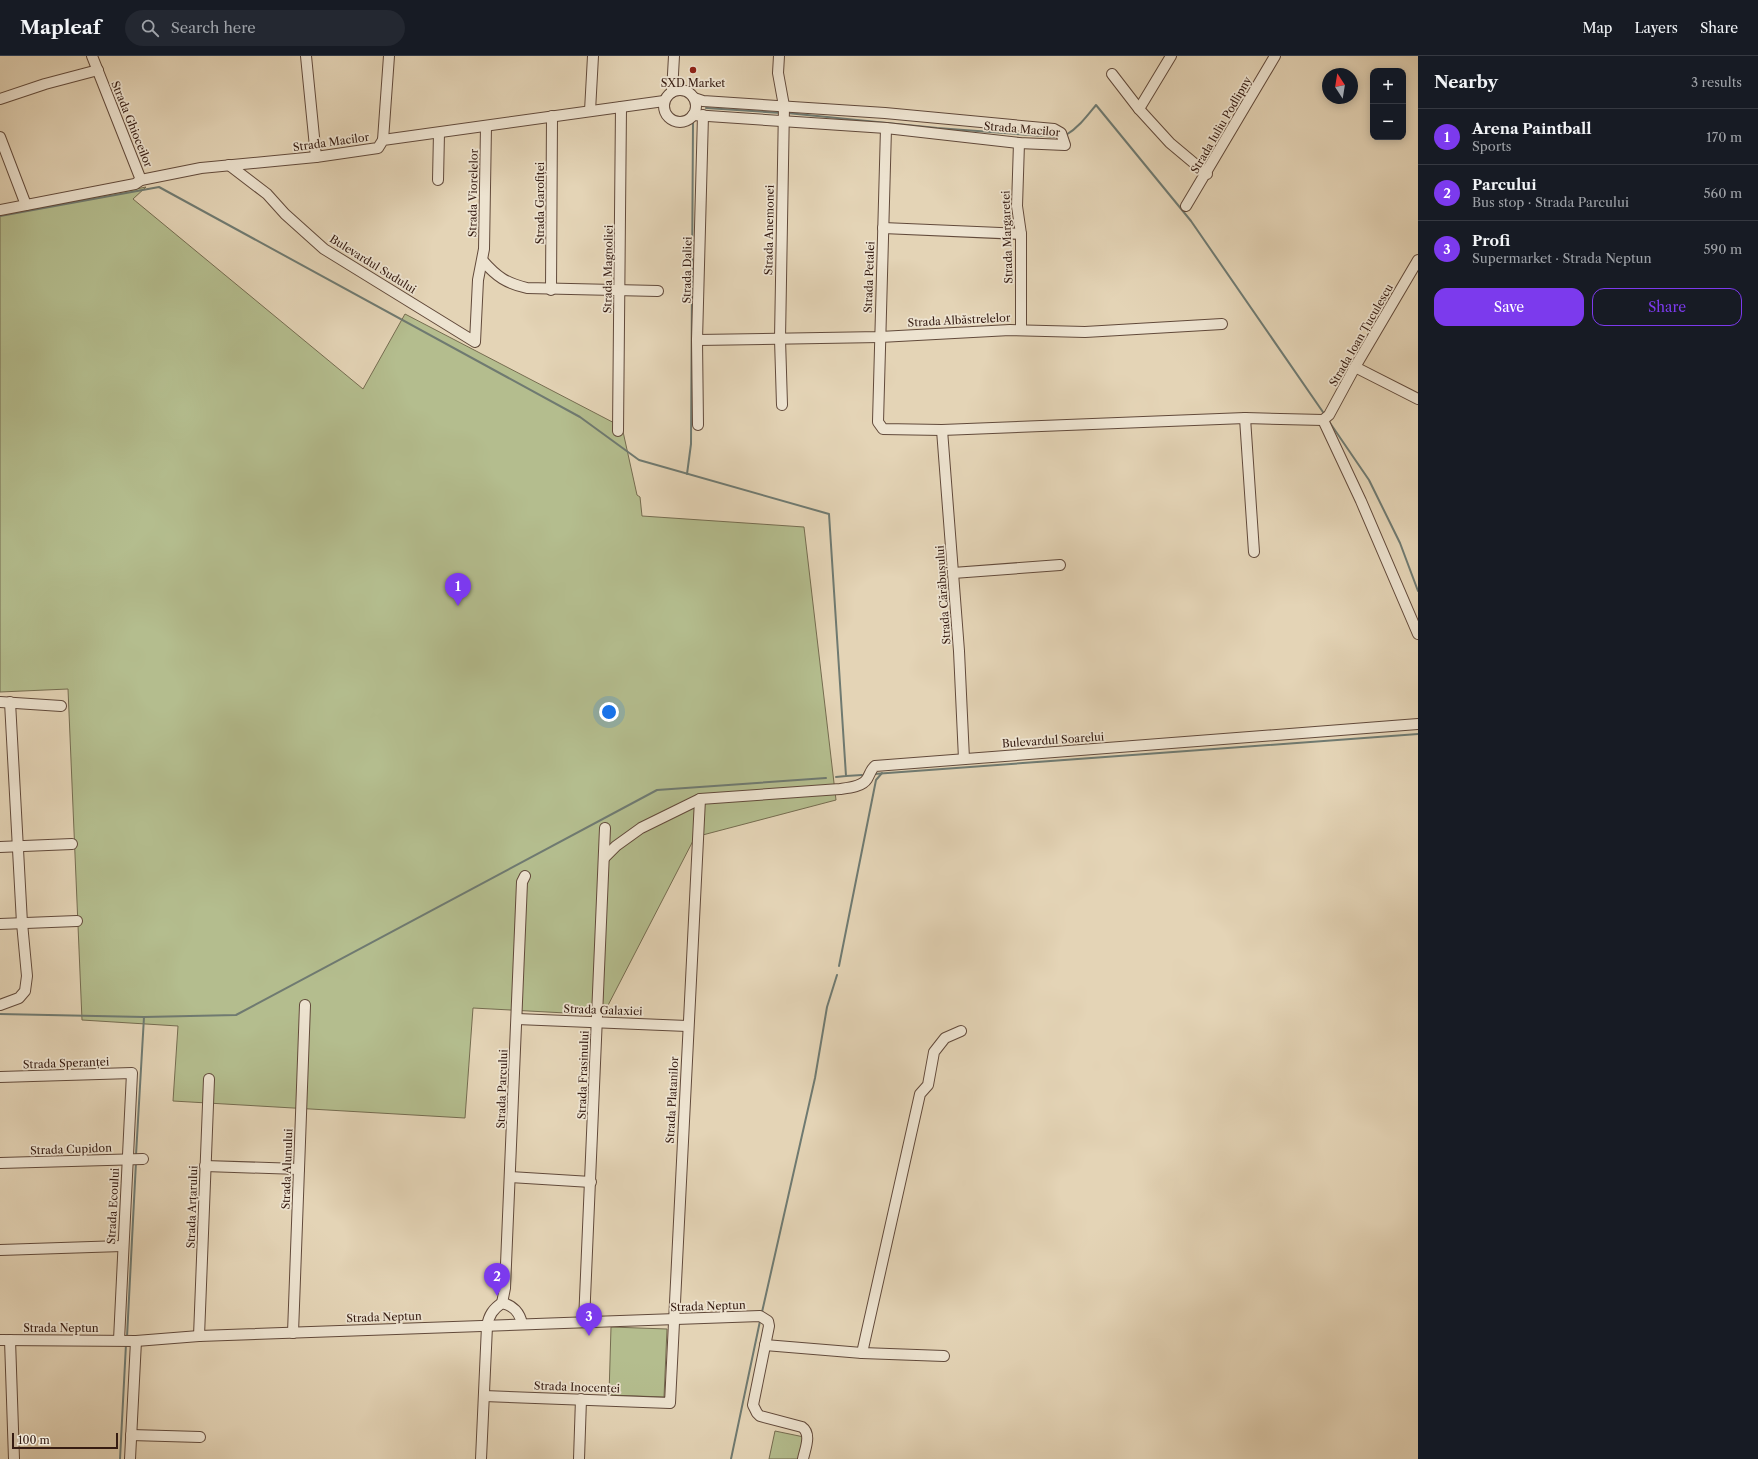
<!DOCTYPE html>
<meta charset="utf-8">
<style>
:root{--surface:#171b24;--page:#242831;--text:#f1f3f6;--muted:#9ea1a6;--line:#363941;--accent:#7c3aed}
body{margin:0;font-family:"Libre Caslon Text",serif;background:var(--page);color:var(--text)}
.controls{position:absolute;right:12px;top:12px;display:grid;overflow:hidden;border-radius:8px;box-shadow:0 2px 10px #0003}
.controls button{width:36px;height:36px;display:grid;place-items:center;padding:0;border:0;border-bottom:1px solid var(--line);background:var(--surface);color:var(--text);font:20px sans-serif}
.compass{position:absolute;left:1322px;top:12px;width:36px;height:36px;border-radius:50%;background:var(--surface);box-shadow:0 2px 10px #0003;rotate:348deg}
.scale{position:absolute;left:12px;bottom:10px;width:106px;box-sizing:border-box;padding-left:4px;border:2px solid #361c12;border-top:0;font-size:11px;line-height:14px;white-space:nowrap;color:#361c12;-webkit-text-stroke:3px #ede3d0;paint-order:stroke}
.you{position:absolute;left:609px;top:656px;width:14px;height:14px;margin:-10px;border:3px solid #fff;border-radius:50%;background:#1a73e8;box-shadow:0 0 0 6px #1a73e833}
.badge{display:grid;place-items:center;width:26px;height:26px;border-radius:50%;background:var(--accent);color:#fff;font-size:13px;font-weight:700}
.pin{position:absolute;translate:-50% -33px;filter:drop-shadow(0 1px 2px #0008)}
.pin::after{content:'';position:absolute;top:21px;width:14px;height:12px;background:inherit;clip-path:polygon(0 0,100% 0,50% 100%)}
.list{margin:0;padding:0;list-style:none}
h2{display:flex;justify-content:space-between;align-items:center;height:52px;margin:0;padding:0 16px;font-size:17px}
h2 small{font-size:13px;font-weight:400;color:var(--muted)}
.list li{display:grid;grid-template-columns:26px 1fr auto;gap:12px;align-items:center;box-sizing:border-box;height:56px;padding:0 16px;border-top:1px solid var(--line)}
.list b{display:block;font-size:15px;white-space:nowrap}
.list p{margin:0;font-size:13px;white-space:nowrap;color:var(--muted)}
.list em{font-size:13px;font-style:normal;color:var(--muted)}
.actions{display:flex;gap:8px;padding:12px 16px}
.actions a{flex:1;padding:9px 0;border:1px solid var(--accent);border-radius:12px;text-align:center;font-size:14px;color:var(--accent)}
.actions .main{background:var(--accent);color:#fff}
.icon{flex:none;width:22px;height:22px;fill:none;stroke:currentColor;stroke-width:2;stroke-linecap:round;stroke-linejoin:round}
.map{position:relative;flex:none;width:1418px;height:1403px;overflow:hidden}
header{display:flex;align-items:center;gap:24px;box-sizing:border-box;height:56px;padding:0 20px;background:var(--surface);border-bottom:1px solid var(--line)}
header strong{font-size:19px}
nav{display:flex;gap:22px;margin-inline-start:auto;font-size:14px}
.search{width:280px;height:36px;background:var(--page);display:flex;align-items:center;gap:10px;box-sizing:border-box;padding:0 14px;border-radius:22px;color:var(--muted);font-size:15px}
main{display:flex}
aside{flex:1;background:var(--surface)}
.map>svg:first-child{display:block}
.green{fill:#b4bd8e;stroke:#756c50}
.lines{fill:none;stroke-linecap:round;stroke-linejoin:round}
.stream{stroke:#6f7a71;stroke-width:2}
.minor-casing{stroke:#624a3b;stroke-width:12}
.minor{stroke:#ede3d0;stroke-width:10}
.poi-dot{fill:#8f2418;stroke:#ede3d0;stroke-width:1.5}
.labels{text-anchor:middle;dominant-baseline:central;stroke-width:3.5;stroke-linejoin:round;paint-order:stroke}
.poi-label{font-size:11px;fill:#361c12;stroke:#ede3d0}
.street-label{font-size:11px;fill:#361c12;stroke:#ede3d0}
</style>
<header>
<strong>Mapleaf</strong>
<div class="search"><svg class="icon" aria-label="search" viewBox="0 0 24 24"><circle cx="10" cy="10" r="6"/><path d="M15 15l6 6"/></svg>Search here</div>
<nav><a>Map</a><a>Layers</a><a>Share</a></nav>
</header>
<main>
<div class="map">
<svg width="1418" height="1403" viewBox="0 0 1418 1403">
<rect width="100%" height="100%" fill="#e4d4b6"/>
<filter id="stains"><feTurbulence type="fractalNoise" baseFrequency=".005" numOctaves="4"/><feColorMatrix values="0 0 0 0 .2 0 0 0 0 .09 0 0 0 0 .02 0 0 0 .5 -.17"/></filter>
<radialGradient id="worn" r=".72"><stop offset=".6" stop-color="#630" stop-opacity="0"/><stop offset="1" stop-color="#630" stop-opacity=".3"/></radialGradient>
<g class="green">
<path d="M146 131 133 143 363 333 405 258 622 371 637 439 640 441 642 460 804 471 836 744 695 781 603 959 473 952 465 1062 173 1045 178 970 82 964 68 633 0 636V160Z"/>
<path d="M611 1271 667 1273 664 1341 609 1339Z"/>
<path d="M775 1375 804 1381 799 1403H769Z"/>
</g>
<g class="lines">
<g class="stream">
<path d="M706 52 781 57"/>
<path d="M787 57 937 72 1057 81"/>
<path d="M1066 79C1079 71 1087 60 1096 49L1191 165 1325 359"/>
<path d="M0 160 159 131 580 361 639 404 829 458 846 720 836 721"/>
<path d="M1328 364 1369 424 1400 487 1418 535"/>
<path d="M687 418 691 388 693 66"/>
<path d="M874 718 1418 678"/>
<path d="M846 720 862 719"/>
<path d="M839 910 876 724 882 717"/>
<path d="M0 958 144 961 236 959 657 734 826 722"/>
<path d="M136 1099 144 961"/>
<path d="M762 1256 815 1022 827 951 837 919"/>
<path d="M127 1281 136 1106"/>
<path d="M120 1403 126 1288"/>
<path d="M731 1403 760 1265"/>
</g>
<defs>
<g id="minor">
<path d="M92 0 141 124"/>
<path d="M306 0 316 101"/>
<path d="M779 0 778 17 784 50 780 283 782 349"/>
<path d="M1112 18 1139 53 1170 87 1207 118"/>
<circle cx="680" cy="50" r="16"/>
<path d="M672 36 674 0"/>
<path d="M0 43 45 28 98 14"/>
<path d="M1139 53 1171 0"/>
<path d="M590 55 593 0"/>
<path d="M693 59 886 72 1019 87 1065 89 1061 77 1054 73 885 57 703 45 694 42"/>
<path d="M886 72 878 366 883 373 942 374 1245 362 1323 364"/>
<path d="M0 81 26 149"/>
<path d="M383 84 389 0"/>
<path d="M1019 87 1017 150 1021 178V274"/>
<path d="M229 109 267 138 285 158 324 193 475 286 478 224 484 193 486 70"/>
<path d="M438 124 439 77"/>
<path d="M1186 150 1275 0"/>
<path d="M0 154 135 128 141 124 201 112 316 101 378 92 383 84 664 45"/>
<path d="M883 172 1021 178"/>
<path d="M483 205C497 221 506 227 527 232L658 235"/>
<path d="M551 234 552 60"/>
<path d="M697 284 880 281 1010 274 1085 276 1222 268"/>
<path d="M1355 311 1418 343"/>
<path d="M1245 362 1254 496"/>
<path d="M1323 364 1361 445 1418 578"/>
<path d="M1323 364 1329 359 1355 311 1418 204"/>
<path d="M698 369 697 284 703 59"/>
<path d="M942 374 959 595 964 703"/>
<path d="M618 375 621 51"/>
<path d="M953 517 1060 509"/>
<path d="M0 646 61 650"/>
<path d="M0 791 72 788"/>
<path d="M604 802 616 790 641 772 700 743 840 733C848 732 862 731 867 723 870 718 871 713 875 710L1418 668"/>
<path d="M0 868 77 865"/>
<path d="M0 949 19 942 25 935 27 920 22 867 10 646"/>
<path d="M517 963 687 970"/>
<path d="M0 1021 132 1017 119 1284"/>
<path d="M0 1107 143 1103"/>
<path d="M205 1110 299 1113"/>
<path d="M510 1121 591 1126"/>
<path d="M0 1194 122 1190"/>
<path d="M502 1247 505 1232 522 826 525 820"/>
<path d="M584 1266 605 772"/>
<path d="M293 1277 305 949"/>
<path d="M199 1280 209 1023"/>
<path d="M0 1284 136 1285 199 1280 760 1260 768 1265 769 1270 753 1349 757 1357 760 1360 802 1371C812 1378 805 1393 803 1403"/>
<path d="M10 1284 14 1403"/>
<path d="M765 1289 862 1297 944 1300"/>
<path d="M862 1297 920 1038 928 1029 934 996 945 982 961 975"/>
<path d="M484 1340 670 1347 700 743"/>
<path d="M131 1379 200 1381"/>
<path d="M130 1403 136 1285"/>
<path d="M481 1403 487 1270C489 1259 493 1253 502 1247 513 1249 520 1257 522 1268"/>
<path d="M579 1403 581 1343"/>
</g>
</defs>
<use href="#minor" class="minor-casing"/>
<use href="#minor" class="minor"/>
</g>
<circle class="poi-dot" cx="693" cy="14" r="4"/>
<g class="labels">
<g class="poi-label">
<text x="693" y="27">SXD Market</text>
</g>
<g class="street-label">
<text transform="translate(132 68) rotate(68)">Strada Ghioceilor</text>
<text transform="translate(1221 69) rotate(-60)">Strada Iuliu Podlipny</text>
<text transform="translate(1022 73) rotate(5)">Strada Macilor</text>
<text transform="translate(331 86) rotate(-8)">Strada Macilor</text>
<text transform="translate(473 137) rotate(-89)">Strada Viorelelor</text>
<text transform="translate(540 147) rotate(-90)">Strada Garofiței</text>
<text transform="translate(769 174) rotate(-89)">Strada Anemonei</text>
<text transform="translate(1007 181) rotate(-92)">Strada Margaretei</text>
<text transform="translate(373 208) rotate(32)">Bulevardul Sudului</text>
<text transform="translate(608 213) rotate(-89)">Strada Magnoliei</text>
<text transform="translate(687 214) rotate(-89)">Strada Daliei</text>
<text transform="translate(869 221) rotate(-88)">Strada Petalei</text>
<text transform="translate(959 264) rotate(-3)">Strada Albăstrelelor</text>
<text transform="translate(1361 279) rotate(-60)">Strada Ioan Țuculescu</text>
<text transform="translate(943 539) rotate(-94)">Strada Cărăbușului</text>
<text transform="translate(1053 684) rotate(-4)">Bulevardul Soarelui</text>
<text transform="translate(603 954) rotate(2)">Strada Galaxiei</text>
<text transform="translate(66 1007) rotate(-2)">Strada Speranței</text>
<text transform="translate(583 1019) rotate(-88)">Strada Frasinului</text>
<text transform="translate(502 1033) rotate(-88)">Strada Parcului</text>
<text transform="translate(672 1044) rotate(-87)">Strada Platanilor</text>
<text transform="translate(71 1093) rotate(-2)">Strada Cupidon</text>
<text transform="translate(287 1113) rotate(-88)">Strada Alunului</text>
<text transform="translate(113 1150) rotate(-87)">Strada Ecoului</text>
<text transform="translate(192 1151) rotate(-88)">Strada Arțarului</text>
<text transform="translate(708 1250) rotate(-2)">Strada Neptun</text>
<text transform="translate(384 1261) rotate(-2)">Strada Neptun</text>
<text x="61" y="1272">Strada Neptun</text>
<text transform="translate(577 1331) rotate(2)">Strada Inocenței</text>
</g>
</g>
<rect width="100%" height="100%" filter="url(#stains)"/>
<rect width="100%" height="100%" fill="url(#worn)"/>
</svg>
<div class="controls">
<button>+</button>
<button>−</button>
</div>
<svg class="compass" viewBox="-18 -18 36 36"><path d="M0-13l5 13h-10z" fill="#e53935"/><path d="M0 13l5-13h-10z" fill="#9ea1a6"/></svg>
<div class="scale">100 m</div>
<div class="you"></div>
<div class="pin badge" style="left:458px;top:550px">1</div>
<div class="pin badge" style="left:497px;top:1240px">2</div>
<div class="pin badge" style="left:589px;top:1280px">3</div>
</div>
<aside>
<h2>Nearby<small>3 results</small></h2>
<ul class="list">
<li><span class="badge">1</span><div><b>Arena Paintball</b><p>Sports</p></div><em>170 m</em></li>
<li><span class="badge">2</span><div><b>Parcului</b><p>Bus stop · Strada Parcului</p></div><em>560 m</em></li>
<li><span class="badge">3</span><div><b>Profi</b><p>Supermarket · Strada Neptun</p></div><em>590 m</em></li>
</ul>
<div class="actions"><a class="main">Save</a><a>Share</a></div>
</aside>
</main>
